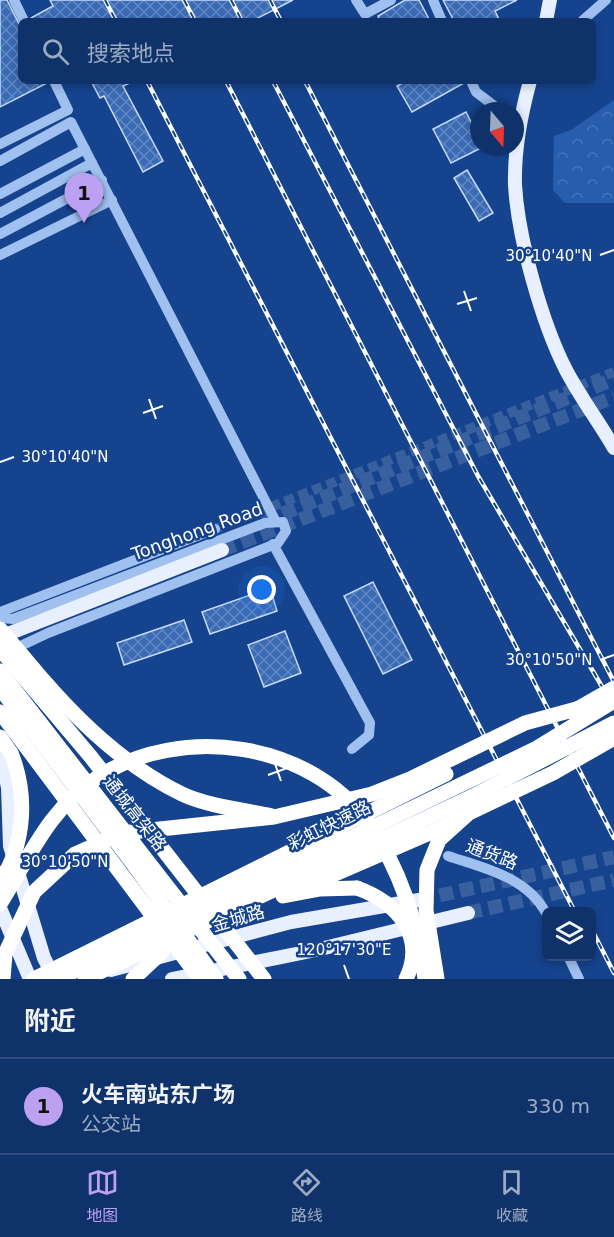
<!DOCTYPE html>
<html lang="zh">
<meta charset="utf-8">
<style>
:root{--surface:#10326a;--page:#1e3e72;--text:#f1f3f6;--muted:#9caac1;--line:#304d7e;--accent:#bca0f2}
body{margin:0;font-family:"DejaVu Sans","Noto Sans SC",sans-serif;background:var(--page);color:var(--text)}
.controls{position:absolute;right:18px;bottom:18px;display:grid;overflow:hidden;border-radius:9px;box-shadow:0 3px 9px #0003}
.controls button{width:54px;height:54px;display:grid;place-items:center;padding:0;border:0;border-bottom:2px solid var(--line);background:var(--surface);color:var(--text);font:30px sans-serif}
.compass{position:absolute;left:470px;top:102px;width:54px;height:54px;border-radius:50%;background:var(--surface);box-shadow:0 3px 9px #0003;rotate:161deg}
.you{position:absolute;left:262px;top:590px;width:21px;height:21px;margin:-15px;border:4px solid #fff;border-radius:50%;background:#1a73e8;box-shadow:0 0 0 9px #1a73e833}
.badge{display:grid;place-items:center;width:39px;height:39px;border-radius:50%;background:var(--accent);color:#111;font-size:20px;font-weight:700}
.pin{position:absolute;translate:-50% -50px;filter:drop-shadow(0 2px 3px #0008)}
.pin::after{content:'';position:absolute;top:32px;width:21px;height:18px;background:inherit;clip-path:polygon(0 0,100% 0,50% 100%)}
.list{margin:0;padding:0;list-style:none}
h2{display:flex;justify-content:space-between;align-items:center;height:78px;margin:0;padding:0 24px;font-size:26px}
h2 small{font-size:20px;font-weight:400;color:var(--muted)}
.list li{display:grid;grid-template-columns:39px 1fr auto;gap:18px;align-items:center;box-sizing:border-box;height:96px;padding:0 24px;border-top:2px solid var(--line)}
.list b{display:block;font-size:22px;white-space:nowrap}
.list p{margin:0;font-size:20px;white-space:nowrap;color:var(--muted)}
.list em{font-size:20px;font-style:normal;color:var(--muted)}
.icon{flex:none;width:33px;height:33px;fill:none;stroke:currentColor;stroke-width:2;stroke-linecap:round;stroke-linejoin:round}
.map{position:relative;flex:none;width:614px;height:979px;overflow:hidden}
.search{position:absolute;background:var(--surface);box-shadow:0 3px 9px #0003;left:18px;right:18px;top:18px;height:66px;display:flex;align-items:center;gap:15px;box-sizing:border-box;padding:0 21px;border-radius:9px;color:var(--muted);font-size:22px}
.sheet{height:174px;background:var(--surface)}
nav{display:flex;justify-content:space-around;align-items:center;box-sizing:border-box;height:84px;border-top:2px solid var(--line);background:var(--surface);font-size:16px;color:var(--muted)}
nav a{display:grid;justify-items:center;gap:3px}
nav .on{color:var(--accent)}
.map>svg:first-child{display:block}
.forest{fill:url(#forest-crowns)}
.building{fill:url(#building-cross-hatch);stroke:#c6dbfb;stroke-width:1.5}
.lines{fill:none;stroke-linecap:round;stroke-linejoin:round}
.minor-tunnel{stroke:#385f9e;stroke-width:10;stroke-dasharray:10 5;stroke-linecap:butt}
.major-tunnel{stroke:#385f9e;stroke-width:14;stroke-dasharray:14 7;stroke-linecap:butt}
.minor{stroke:#a0c0f0;stroke-width:10}
.major{stroke:#e8f0ff;stroke-width:14}
.highway{stroke:#fff;stroke-width:15}
.rail-casing{stroke:#fff;stroke-width:4.5}
.rail{stroke:#15438d;stroke-width:2;stroke-dasharray:7;stroke-linecap:butt}
.highway-bridge{stroke:#fff;stroke-width:15}
.ticks{fill:none;stroke:#fff;stroke-width:2}
.labels{text-anchor:middle;dominant-baseline:central;stroke-width:5;stroke-linejoin:round;paint-order:stroke}
.street-label{font-size:18px;fill:#fff;stroke:#15438d}
.ticks-label{font-size:15px;text-anchor:middle;fill:#fff;stroke:#15438d;stroke-width:5;stroke-linejoin:round;paint-order:stroke}
</style>
<div class="map">
<svg width="614" height="979" viewBox="0 0 614 979">
<defs>
<pattern id="forest-crowns" width="20" height="18" patternUnits="userSpaceOnUse" patternTransform="scale(1.5)"><rect width="20" height="18" fill="#285cac"/><path d="M2 6a3 3 0 1 1 6 0M12 15a3 3 0 1 1 6 0" fill="none" stroke="#4874b8"/></pattern>
<pattern id="building-cross-hatch" width="8" height="8" patternUnits="userSpaceOnUse" patternTransform="scale(1.5)"><rect width="8" height="8" fill="#3a6ab4"/><path d="M0 0l8 8M0 8l8-8" fill="none" stroke="#6188c3"/></pattern>
</defs>
<rect width="100%" height="100%" fill="#15438d"/>
<path class="forest" d="M614 100V203H565L553 190 554 136 571 130Z"/>
<g class="building">
<path d="M0 0H7L21 28V81L47 83 0 107Z"/>
<path d="M50 0H293L252 21H31V18L53 6Z"/>
<path d="M405 0H419L430 21H380L378 16Z"/>
<path d="M443 0H517L495 11 500 21H454Z"/>
<path d="M91 81H134L123 86 163 161 143 172 104 96 100 98Z"/>
<path d="M406 81H464V83L412 112 397 86Z"/>
<path d="M466 112 475 130 479 128V149L451 163 433 129Z"/>
<path d="M467 170 493 213 479 221 454 178Z"/>
<path d="M373 582 412 660 383 674 344 596Z"/>
<path d="M270 588 277 611 210 634 202 612Z"/>
<path d="M184 620 192 642 124 665 117 643Z"/>
<path d="M285 631 301 673 264 687 248 645Z"/>
</g>
<g class="lines">
<path class="minor-tunnel" d="M215 529 614 372"/>
<g class="major-tunnel">
<path d="M263 522 614 379"/>
<path d="M222 550 614 397"/>
<path d="M419 900 614 857"/>
<path d="M468 913 614 880"/>
</g>
<g class="minor">
<path d="M14 0 24 21"/>
<path d="M356 0 365 14 391 0"/>
<path d="M433 0 442 21"/>
<path d="M582 21 606 0"/>
<path d="M471 81 476 92 501 111"/>
<path d="M0 144 68 110 54 81"/>
<path d="M0 161 71 122 275 520"/>
<path d="M0 194 85 149"/>
<path d="M0 213 92 163"/>
<path d="M0 234 102 180"/>
<path d="M0 255 112 200"/>
<path d="M273 544 370 723 369 735 352 749"/>
<path d="M0 612 215 529"/>
<path d="M0 618 13 619 265 523 283 522 286 531 278 543 48 633 12 650"/>
<path d="M448 856C484 868 527 877 546 913"/>
<path d="M568 956 579 979"/>
</g>
<g class="major">
<path d="M546 21 550 0"/>
<path d="M530 81C521 114 514 150 515 185 518 238 542 323 566 370 580 397 599 422 614 448"/>
<path d="M0 637 222 550"/>
<path d="M0 746 8 788 10 846 44 958 55 979"/>
<path d="M0 908 30 979"/>
<path d="M111 970 291 922 419 900"/>
<path d="M172 979 316 950 468 913"/>
</g>
<g class="highway">
<path d="M44 681C83 726 128 768 182 794 207 806 245 810 272 816"/>
<path d="M0 737 11 753"/>
<path d="M427 834 462 817"/>
<path d="M283 896 320 889 357 888"/>
</g>
<defs>
<g id="rail">
<path d="M105 0 116 21"/>
<path d="M184 0 195 21"/>
<path d="M231 0 242 21"/>
<path d="M270 0 281 21"/>
<path d="M147 81 575 912"/>
<path d="M226 81 614 838"/>
<path d="M273 81 478 476 614 707"/>
<path d="M305 81 614 682"/>
<path d="M592 930 614 973"/>
</g>
</defs>
<use href="#rail" class="rail-casing"/>
<use href="#rail" class="rail"/>
<g class="highway-bridge">
<path d="M0 629 44 681"/>
<path d="M0 649 91 757 264 979"/>
<path d="M0 671 239 979"/>
<path d="M0 688 134 865 216 979"/>
<path d="M0 712 200 979"/>
<path d="M572 712 614 688"/>
<path d="M0 883C25 844 28 795 11 753"/>
<path d="M307 886 427 834"/>
<path d="M357 888C396 902 427 936 406 979"/>
<path d="M0 904C29 858 50 807 98 777 181 724 309 741 368 823 399 866 419 926 425 979"/>
<path d="M3 979 5 954 34 892 75 854 122 833 274 817 372 794 410 779 525 723 580 708"/>
<path d="M34 979 446 774"/>
<path d="M58 979 537 748 614 701"/>
<path d="M85 979 475 795 614 723"/>
<path d="M133 979 162 952"/>
<path d="M437 979 426 910 427 870 439 840 469 813 553 773 614 738"/>
</g>
</g>
<path class="ticks" d="M600 255 614 250M464 291 471 311M457 304 477 298M149 399 156 419M143 413 163 406M0 462 14 457M600 660 614 655M274 761 281 781M268 775 287 768M0 867 14 862M344 965 349 979"/>
<g class="labels">
<g class="street-label">
<text transform="translate(197 531) rotate(-20)">Tonghong Road</text>
<text transform="translate(135 813) rotate(52)">通城高架路</text>
<text transform="translate(329 825) rotate(-26)">彩虹快速路</text>
<text transform="translate(492 854) rotate(21)">通货路</text>
<text transform="translate(238 918) rotate(-16)">金城路</text>
</g>
</g>
<g class="ticks-label">
<text x="549" y="261">30°10'40"N</text>
<text x="65" y="462">30°10'40"N</text>
<text x="549" y="665">30°10'50"N</text>
<text x="65" y="867">30°10'50"N</text>
<text x="344" y="955">120°17'30"E</text>
</g>
</svg>
<div class="controls">
<button><svg class="icon" aria-label="layers" viewBox="0 0 24 24"><path d="M12 4l9 5-9 5-9-5zM3 14l9 5 9-5"/></svg></button>
</div>
<svg class="compass" viewBox="-18 -18 36 36"><path d="M0-13l5 13h-10z" fill="#e53935"/><path d="M0 13l5-13h-10z" fill="#9caac1"/></svg>
<div class="you"></div>
<div class="pin badge" style="left:84px;top:223px">1</div>
<div class="search"><svg class="icon" aria-label="search" viewBox="0 0 24 24"><circle cx="10" cy="10" r="6"/><path d="M15 15l6 6"/></svg>搜索地点</div>
</div>
<section class="sheet">
<h2>附近<small></small></h2>
<ul class="list">
<li><span class="badge">1</span><div><b>火车南站东广场</b><p>公交站</p></div><em>330 m</em></li>
</ul>
</section>
<nav>
<a class="on"><svg class="icon" aria-label="map" viewBox="0 0 24 24"><path d="M3 6l6-2 6 2 6-2v14l-6 2-6-2-6 2zM9 4v14M15 6v14"/></svg>地图</a>
<a><svg class="icon" aria-label="directions" viewBox="0 0 24 24"><path d="M12 3l9 9-9 9-9-9zM9 14v-3h6M13 9l2 2-2 2"/></svg>路线</a>
<a><svg class="icon" aria-label="saved" viewBox="0 0 24 24"><path d="M7 4h10v16l-5-4-5 4z"/></svg>收藏</a>
</nav>
